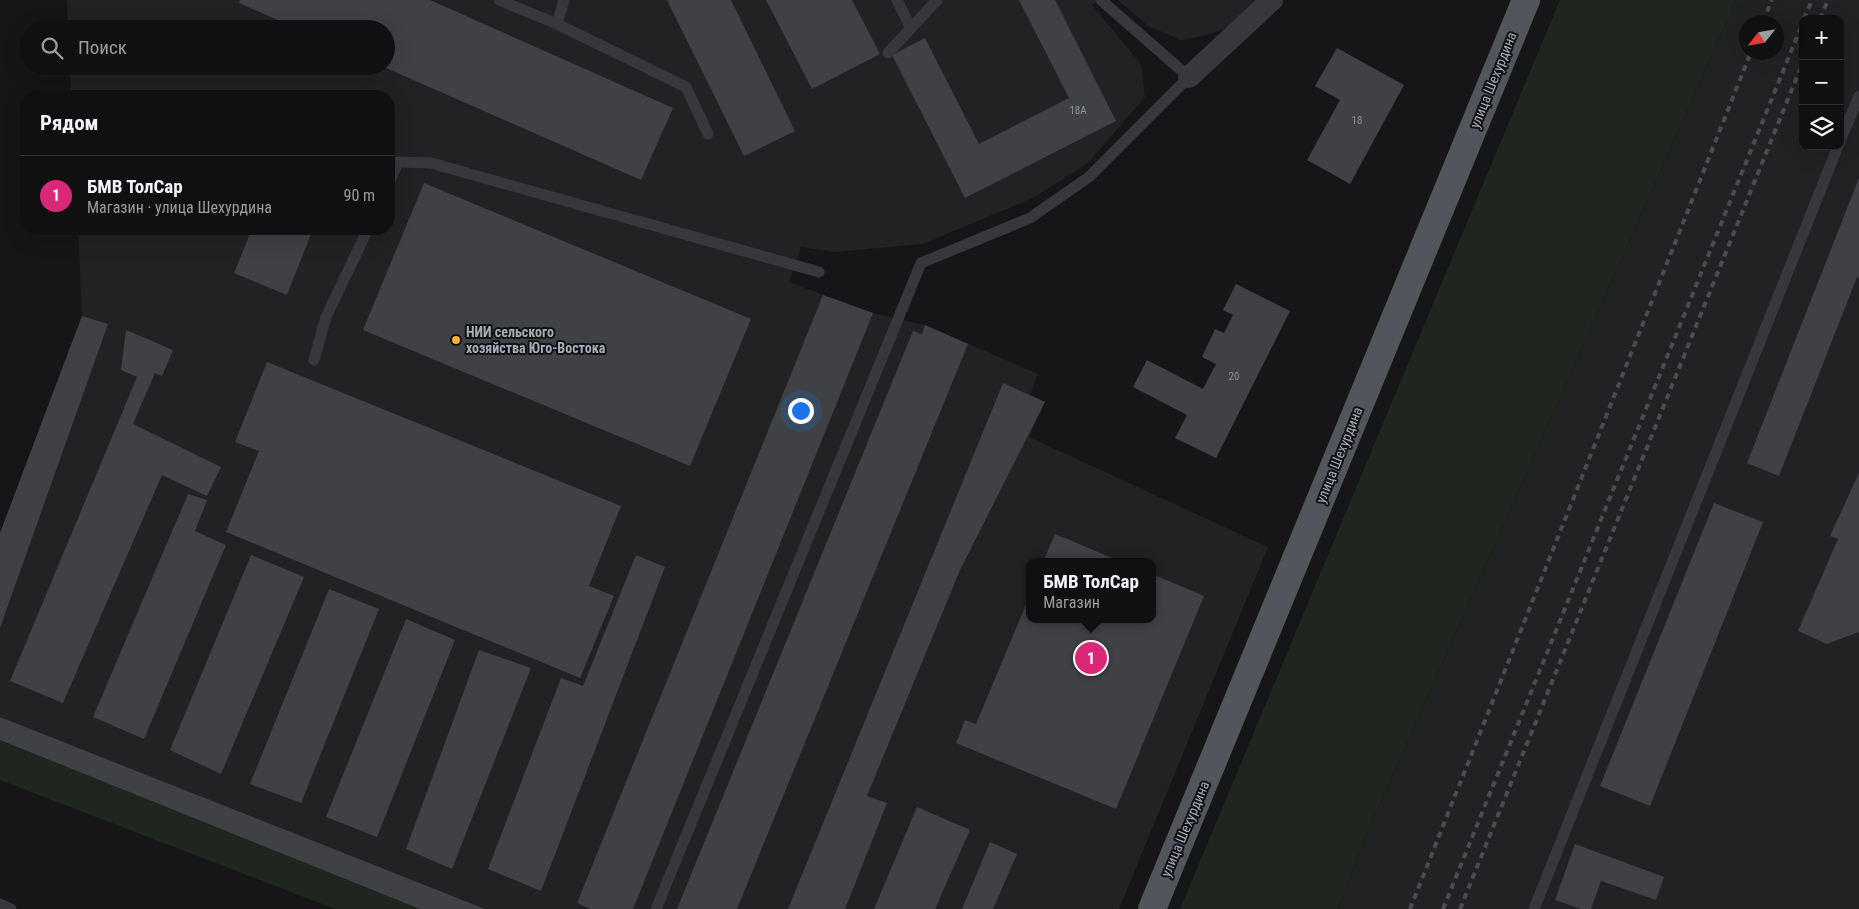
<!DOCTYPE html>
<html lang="ru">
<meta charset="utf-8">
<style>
:root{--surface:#101012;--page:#19191b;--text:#f1f3f6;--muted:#9c9d9f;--line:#303032;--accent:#db2777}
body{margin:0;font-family:"Roboto Condensed",sans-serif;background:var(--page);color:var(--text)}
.controls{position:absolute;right:15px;top:15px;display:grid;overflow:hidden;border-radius:10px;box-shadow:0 5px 20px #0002}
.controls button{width:45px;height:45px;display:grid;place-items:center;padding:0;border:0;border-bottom:1px solid var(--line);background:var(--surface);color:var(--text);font:25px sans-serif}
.compass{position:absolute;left:1739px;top:15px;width:45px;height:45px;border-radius:50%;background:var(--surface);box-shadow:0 5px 20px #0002;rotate:239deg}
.you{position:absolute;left:800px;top:410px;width:18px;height:18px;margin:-12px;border:4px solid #fff;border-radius:50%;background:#1a73e8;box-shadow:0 0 0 8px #1a73e833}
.badge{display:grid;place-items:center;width:32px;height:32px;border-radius:50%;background:var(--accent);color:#fff;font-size:16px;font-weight:700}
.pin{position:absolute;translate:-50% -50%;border:2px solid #fff;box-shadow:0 1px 5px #0006}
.popup{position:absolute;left:1026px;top:558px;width:130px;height:65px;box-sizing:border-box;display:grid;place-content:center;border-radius:10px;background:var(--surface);filter:drop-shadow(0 1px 4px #0005);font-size:16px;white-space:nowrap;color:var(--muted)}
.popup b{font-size:19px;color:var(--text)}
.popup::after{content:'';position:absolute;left:50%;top:100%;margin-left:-10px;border:10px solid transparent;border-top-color:var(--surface)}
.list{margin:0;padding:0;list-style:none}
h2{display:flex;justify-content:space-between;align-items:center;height:65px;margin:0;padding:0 20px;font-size:21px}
h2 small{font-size:16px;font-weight:400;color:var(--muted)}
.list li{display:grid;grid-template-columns:32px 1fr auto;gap:15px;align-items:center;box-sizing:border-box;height:80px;padding:0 20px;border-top:1px solid var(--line)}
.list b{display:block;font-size:19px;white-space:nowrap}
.list p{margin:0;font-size:16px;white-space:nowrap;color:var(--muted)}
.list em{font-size:16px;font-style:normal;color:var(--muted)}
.icon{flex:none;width:28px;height:28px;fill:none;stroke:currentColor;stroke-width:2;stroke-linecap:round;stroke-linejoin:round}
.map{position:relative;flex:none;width:1859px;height:909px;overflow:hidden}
.search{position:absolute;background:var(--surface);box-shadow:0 5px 20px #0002;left:20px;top:20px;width:375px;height:55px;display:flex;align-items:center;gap:12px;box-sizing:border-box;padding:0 18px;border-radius:28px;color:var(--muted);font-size:19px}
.panel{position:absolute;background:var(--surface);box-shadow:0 5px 20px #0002;left:20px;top:90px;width:375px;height:145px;border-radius:20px}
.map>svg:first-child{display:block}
.built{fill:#222225;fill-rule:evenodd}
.green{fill:#1e261f}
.building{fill:#404145}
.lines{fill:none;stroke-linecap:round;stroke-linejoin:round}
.service{stroke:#37383d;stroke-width:11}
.minor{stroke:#37383d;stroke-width:22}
.primary{stroke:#53555c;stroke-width:28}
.rail{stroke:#4a4c52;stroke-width:4;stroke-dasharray:6 5;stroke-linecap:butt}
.poi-dot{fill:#f2b134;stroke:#111113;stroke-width:2}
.labels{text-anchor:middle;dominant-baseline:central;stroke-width:4;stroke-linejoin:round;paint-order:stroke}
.number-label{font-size:11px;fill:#8e929b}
.street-label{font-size:14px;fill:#a8adb8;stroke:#111113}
.poi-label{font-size:14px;font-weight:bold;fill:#a8adb8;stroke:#111113;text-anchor:start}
</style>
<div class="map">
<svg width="1859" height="909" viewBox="0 0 1859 909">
<rect width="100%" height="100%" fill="#161618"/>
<g class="built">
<path d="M67 0H1099L1092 5 1141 64 1145 97 1088 163 1031 199 922 244 835 252 801 247 789 282 873 313 925 325 1038 374 1030 395 1045 402 1029 437 1268 547 1119 909H420L0 740V533L82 316 78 229H389V96H71L70 66H386V29H68ZM1030 562H1152V619H1030Z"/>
<path d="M1118 0H1260L1233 26 1208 35 1181 40 1148 26Z"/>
<path d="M1736 0H1859V909H1338L1366 835ZM1803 19H1840V146H1803ZM1746 22H1776V52H1746Z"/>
</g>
<g class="green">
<path d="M1560 0H1736L1366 835 1338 909H1180Z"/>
<path d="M0 740 420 909H335L0 780Z"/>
</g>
<g class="building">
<path d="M240 0H430L673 108 641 180 386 68V29H298L239 3Z"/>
<path d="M667 0H731L795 131 744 156Z"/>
<path d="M766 0H852L880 54 812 89Z"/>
<path d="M1019 0H1055L1116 121 965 198 892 55 925 38 979 144 1069 98Z"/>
<path d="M1337 48 1404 85 1350 184 1307 160 1340 100 1315 86Z"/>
<path d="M1859 178V278L1857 277 1779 476 1747 463Z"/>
<path d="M424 183 751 319 690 466 363 330Z"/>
<path d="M252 229H313L287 295 234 273Z"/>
<path d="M1236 284 1290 311 1216 458 1175 438 1187 415 1133 387 1147 360 1203 389 1216 364 1202 357 1215 329 1224 333 1233 315 1223 310Z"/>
<path d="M823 295 873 313 633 909H591L577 903Z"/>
<path d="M82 316 108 324 0 628V533Z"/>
<path d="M925 325 968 344 737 909H677L913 331 922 334Z"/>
<path d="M126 330 173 350 162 376 155 373 133 424 221 467 207 496 162 475 63 703 10 681 137 377 121 370Z"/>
<path d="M267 362 621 506 589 586 614 596 580 678 226 532 259 451 235 442Z"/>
<path d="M1003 383 1045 402 960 570 867 796 887 803 845 909H788Z"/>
<path d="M1859 473V632L1827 644 1798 631 1838 539 1830 536Z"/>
<path d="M188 494 207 500 195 531 226 545 144 739 93 717Z"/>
<path d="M1714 503 1763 522 1650 806 1600 786Z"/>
<path d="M1055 534 1122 562H1043Z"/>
<path d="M251 555 304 577 221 774 170 750Z"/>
<path d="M636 555 665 567 541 891 488 869 561 678 583 686Z"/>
<path d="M1152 574 1204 596 1116 809 956 743 965 720 976 724 1030 595V619H1152Z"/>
<path d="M329 589 379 609 301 803 250 784Z"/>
<path d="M406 619 455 640 377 837 326 817Z"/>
<path d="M479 650 531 668 452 869 406 849Z"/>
<path d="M0 717 485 909H420L0 740Z"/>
<path d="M917 807 970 830 935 909H874Z"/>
<path d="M990 842 1017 854 993 909H962Z"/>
<path d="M1575 844 1664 877 1656 900 1601 881 1591 909H1581L1555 900Z"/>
</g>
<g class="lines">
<g class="service">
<path d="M499 0 557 24"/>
<path d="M564 0 557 24 686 87 708 134"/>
<path d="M897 0 911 28"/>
<path d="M888 53 937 0"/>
<path d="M1840 141 1859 96"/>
<path d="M389 183 398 162 431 163 819 272"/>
<path d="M314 360 326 317 368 229"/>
<path d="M0 904 11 909"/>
<path d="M656 909 921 263 1030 218 1089 177 1189 77 1101 0"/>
<path d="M1534 909 1838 146"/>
</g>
<path class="minor" d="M1189 77 1272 0"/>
<path class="primary" d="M1152 909 1526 0"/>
<g class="rail">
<path d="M1804 19 1812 0"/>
<path d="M1820 19 1828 0"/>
<path d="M1763 22 1772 0"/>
<path d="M1410 909 1751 52"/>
<path d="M1443 909 1803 22"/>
<path d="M1460 909 1803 62"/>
</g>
</g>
<circle class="poi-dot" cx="456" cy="340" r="5"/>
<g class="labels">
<g class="number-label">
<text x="1078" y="110">18А</text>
<text x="1357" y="120">18</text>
<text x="1234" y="376">20</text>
</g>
<g class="street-label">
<text transform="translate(1493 80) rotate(-68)">улица Шехурдина</text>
<text transform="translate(1339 455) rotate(-68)">улица Шехурдина</text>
<text transform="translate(1185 829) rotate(-67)">улица Шехурдина</text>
</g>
<g class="poi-label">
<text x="466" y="332">НИИ сельского<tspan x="466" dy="16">хозяйства Юго-Востока</tspan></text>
</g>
</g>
</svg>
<div class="controls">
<button>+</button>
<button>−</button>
<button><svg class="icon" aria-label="layers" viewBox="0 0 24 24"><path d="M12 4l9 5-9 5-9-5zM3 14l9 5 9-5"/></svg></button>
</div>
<svg class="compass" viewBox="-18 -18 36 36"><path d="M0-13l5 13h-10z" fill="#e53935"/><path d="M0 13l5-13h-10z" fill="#9c9d9f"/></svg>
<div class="you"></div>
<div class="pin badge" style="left:1091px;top:658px">1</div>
<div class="popup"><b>БМВ ТолСар</b>Магазин</div>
<div class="search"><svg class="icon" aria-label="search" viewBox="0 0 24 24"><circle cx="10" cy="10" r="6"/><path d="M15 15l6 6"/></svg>Поиск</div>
<section class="panel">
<h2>Рядом<small></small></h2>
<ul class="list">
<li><span class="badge">1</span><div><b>БМВ ТолСар</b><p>Магазин · улица Шехурдина</p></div><em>90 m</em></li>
</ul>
</section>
</div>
